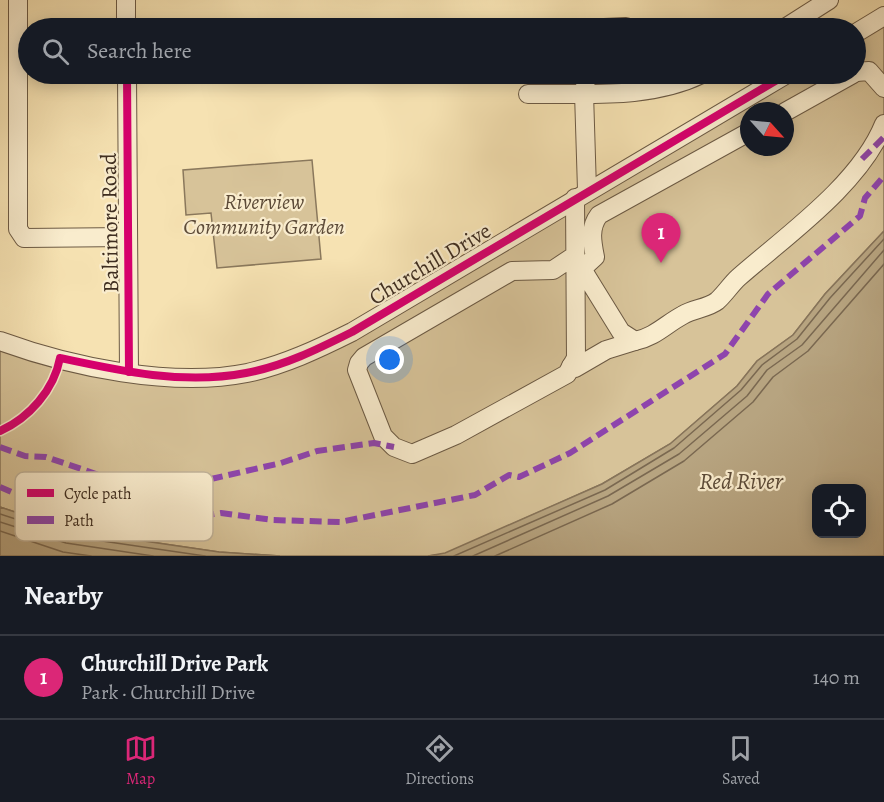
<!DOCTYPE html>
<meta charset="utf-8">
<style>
:root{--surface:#171b24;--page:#242831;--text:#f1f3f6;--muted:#9ea1a6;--line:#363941;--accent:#db2777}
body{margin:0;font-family:Alegreya,serif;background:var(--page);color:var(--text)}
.controls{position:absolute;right:18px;bottom:18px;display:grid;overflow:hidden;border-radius:12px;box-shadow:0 3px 15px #0003}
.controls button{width:54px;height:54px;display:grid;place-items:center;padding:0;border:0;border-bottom:2px solid var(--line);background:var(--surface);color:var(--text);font:30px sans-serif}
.compass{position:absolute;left:740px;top:102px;width:54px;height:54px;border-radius:50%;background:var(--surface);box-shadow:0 3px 15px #0003;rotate:117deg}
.you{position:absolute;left:390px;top:360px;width:21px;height:21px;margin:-15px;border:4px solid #fff;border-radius:50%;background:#1a73e8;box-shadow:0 0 0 9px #1a73e833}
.badge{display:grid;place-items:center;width:39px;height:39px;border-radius:50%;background:var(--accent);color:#fff;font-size:20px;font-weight:700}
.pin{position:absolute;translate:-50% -50px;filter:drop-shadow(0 2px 3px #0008)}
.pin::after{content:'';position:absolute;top:32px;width:21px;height:18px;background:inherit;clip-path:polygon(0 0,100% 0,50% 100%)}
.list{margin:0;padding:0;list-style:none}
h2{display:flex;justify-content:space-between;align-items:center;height:78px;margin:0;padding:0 24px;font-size:26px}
h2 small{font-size:20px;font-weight:400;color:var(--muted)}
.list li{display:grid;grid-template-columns:39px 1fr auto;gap:18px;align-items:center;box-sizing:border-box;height:84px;padding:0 24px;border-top:2px solid var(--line)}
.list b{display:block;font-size:22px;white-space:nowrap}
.list p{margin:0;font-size:20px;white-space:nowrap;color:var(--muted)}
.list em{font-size:20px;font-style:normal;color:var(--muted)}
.icon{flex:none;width:33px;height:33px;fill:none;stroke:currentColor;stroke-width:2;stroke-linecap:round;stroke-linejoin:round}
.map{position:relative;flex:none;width:884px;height:556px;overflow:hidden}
.search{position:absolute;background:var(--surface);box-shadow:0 3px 15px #0003;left:18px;right:18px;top:18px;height:66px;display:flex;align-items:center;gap:15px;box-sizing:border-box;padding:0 21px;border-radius:33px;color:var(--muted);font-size:22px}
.sheet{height:162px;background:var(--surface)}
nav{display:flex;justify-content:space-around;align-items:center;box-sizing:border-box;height:84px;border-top:2px solid var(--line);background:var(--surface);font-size:16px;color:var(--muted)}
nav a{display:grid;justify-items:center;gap:3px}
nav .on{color:var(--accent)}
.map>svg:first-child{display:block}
.green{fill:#d7c399;stroke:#8a785c;stroke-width:1.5;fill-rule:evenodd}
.water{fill:#b7a480;stroke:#87745a;stroke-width:1.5;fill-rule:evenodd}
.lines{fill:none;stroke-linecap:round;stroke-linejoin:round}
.shore{stroke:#7a6850;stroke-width:1.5}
.minor-casing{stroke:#6c5a44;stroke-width:20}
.minor{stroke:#f9eccd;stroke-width:18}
.quiet{stroke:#8e44ad;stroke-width:6;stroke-dasharray:12 6;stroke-linecap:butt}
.cycleway-casing{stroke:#f9eccd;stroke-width:11}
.cycleway{stroke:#d6006c;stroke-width:8}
.labels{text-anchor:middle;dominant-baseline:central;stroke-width:4.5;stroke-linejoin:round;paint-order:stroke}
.park-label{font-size:22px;font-style:italic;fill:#5d4b38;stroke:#f9eccd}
.street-label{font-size:22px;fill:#3e2d20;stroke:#f9eccd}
.water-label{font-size:24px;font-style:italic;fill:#5c4b38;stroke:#f9eccd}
.key{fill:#f9eccd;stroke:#c1b399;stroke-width:1.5}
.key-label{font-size:16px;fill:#3e2d20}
</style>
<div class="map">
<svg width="884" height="556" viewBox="0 0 884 556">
<rect width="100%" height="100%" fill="#f6e2b2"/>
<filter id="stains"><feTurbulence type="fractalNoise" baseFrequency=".00333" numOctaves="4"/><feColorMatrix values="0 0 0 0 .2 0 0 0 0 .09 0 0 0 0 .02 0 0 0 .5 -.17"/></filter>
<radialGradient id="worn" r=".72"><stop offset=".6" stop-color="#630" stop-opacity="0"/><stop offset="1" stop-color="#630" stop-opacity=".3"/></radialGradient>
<g class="green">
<path d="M884 16V231L825 294 793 335 757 361 737 386 670 444 602 484 445 554 428 556H280L219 552 69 530 0 507V341L178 377 300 357 787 74H856V33ZM749 111H785V147H749Z"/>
<path d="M312 160 321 259 217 268 211 213 186 215 183 170Z"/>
</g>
<g class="water">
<path d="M884 231V556H428L445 553 602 484 670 444 737 386 757 361 793 335 825 294ZM816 488H862V534H816Z"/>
<path d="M0 507 69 530 219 552 280 556H0Z"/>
</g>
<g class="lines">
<g class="shore">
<path d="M0 514 68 536 205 556"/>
<path d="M0 522 66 543 153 556"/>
<path d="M0 531 63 552 91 556"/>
<path d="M454 556 605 490 674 448 741 390 762 365 797 339 830 298 884 239"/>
<path d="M473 556 608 496 679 454 747 396 767 370 802 345 884 250"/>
<path d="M495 556 612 504 684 461 753 402 773 377 808 351 884 264"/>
</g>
<defs>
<g id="minor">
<path d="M18 0V229L24 238 128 237"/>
<path d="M126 0V28"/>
<path d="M604 28 626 27"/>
<path d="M785 28 829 0"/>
<path d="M856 33 884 16"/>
<path d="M856 72 869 71 884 88"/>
<path d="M127 74 129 372"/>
<path d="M587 74 584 93 587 190"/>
<path d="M528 94C586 93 648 100 702 74"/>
<path d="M785 112 853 74"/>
<path d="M575 198 576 358 567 374 456 435 412 454 394 447 383 436 357 370 359 363 364 357 512 271 553 270 574 256 621 332 635 341C655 337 666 324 683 315 693 309 708 308 717 301 725 294 731 284 739 277 787 235 860 184 884 124"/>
<path d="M582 269 595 257C592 242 589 228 599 215L749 132"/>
<path d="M0 341C71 367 172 388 247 373 284 365 318 349 352 332L787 74"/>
<path d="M571 366 575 368 606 350 635 341"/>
</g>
</defs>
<use href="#minor" class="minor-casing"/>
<use href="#minor" class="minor"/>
<g class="quiet">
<path d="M862 159 884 137"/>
<path d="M0 447 25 456 46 457 102 476 134 480 160 478 186 480 211 479 281 463 317 451 374 443 394 447"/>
<path d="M0 487 32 501 59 502 78 515 101 521 131 510 154 523 221 513 273 520 340 522 475 495 509 475 519 477 570 453 725 354 768 294 860 216 865 198 884 176"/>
</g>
<defs>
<g id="cycleway">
<path d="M127 74 129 372"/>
<path d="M0 431C29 418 54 390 60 358 120 371 184 385 246 373 284 366 318 349 352 332L787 74"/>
</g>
</defs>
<use href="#cycleway" class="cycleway-casing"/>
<use href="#cycleway" class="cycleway"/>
</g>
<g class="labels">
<g class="park-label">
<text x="264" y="202">Riverview<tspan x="264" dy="25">Community Garden</tspan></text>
</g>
<g class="street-label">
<text transform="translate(110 223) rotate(-91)">Baltimore Road</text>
<text transform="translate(430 264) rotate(-31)">Churchill Drive</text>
</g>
<g class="water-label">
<text x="741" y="481">Red River</text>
</g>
</g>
<rect x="15" y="472" width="198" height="69" rx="9" class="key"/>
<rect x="27" y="489" width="27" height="8" fill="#d6006c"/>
<rect x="27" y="516" width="27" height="8" fill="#8e44ad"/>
<g class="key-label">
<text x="64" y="499">Cycle path</text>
<text x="64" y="526">Path</text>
</g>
<rect width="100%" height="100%" filter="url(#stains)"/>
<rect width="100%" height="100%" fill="url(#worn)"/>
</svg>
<div class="controls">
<button><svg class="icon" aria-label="locate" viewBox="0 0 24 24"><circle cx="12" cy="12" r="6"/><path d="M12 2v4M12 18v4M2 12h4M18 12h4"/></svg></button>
</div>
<svg class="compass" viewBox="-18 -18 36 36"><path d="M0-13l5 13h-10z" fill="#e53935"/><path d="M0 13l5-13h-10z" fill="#9ea1a6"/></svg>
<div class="you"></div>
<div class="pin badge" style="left:661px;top:263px">1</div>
<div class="search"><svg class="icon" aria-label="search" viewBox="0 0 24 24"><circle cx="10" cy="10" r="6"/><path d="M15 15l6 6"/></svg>Search here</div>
</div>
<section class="sheet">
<h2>Nearby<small></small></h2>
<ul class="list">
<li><span class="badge">1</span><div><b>Churchill Drive Park</b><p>Park · Churchill Drive</p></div><em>140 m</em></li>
</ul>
</section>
<nav>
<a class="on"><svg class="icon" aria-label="map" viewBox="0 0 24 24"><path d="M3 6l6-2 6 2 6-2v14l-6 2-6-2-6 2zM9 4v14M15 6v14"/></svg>Map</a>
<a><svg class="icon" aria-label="directions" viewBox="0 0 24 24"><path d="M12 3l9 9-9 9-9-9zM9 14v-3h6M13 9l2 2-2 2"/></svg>Directions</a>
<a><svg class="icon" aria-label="saved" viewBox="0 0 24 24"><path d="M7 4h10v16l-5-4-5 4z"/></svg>Saved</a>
</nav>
